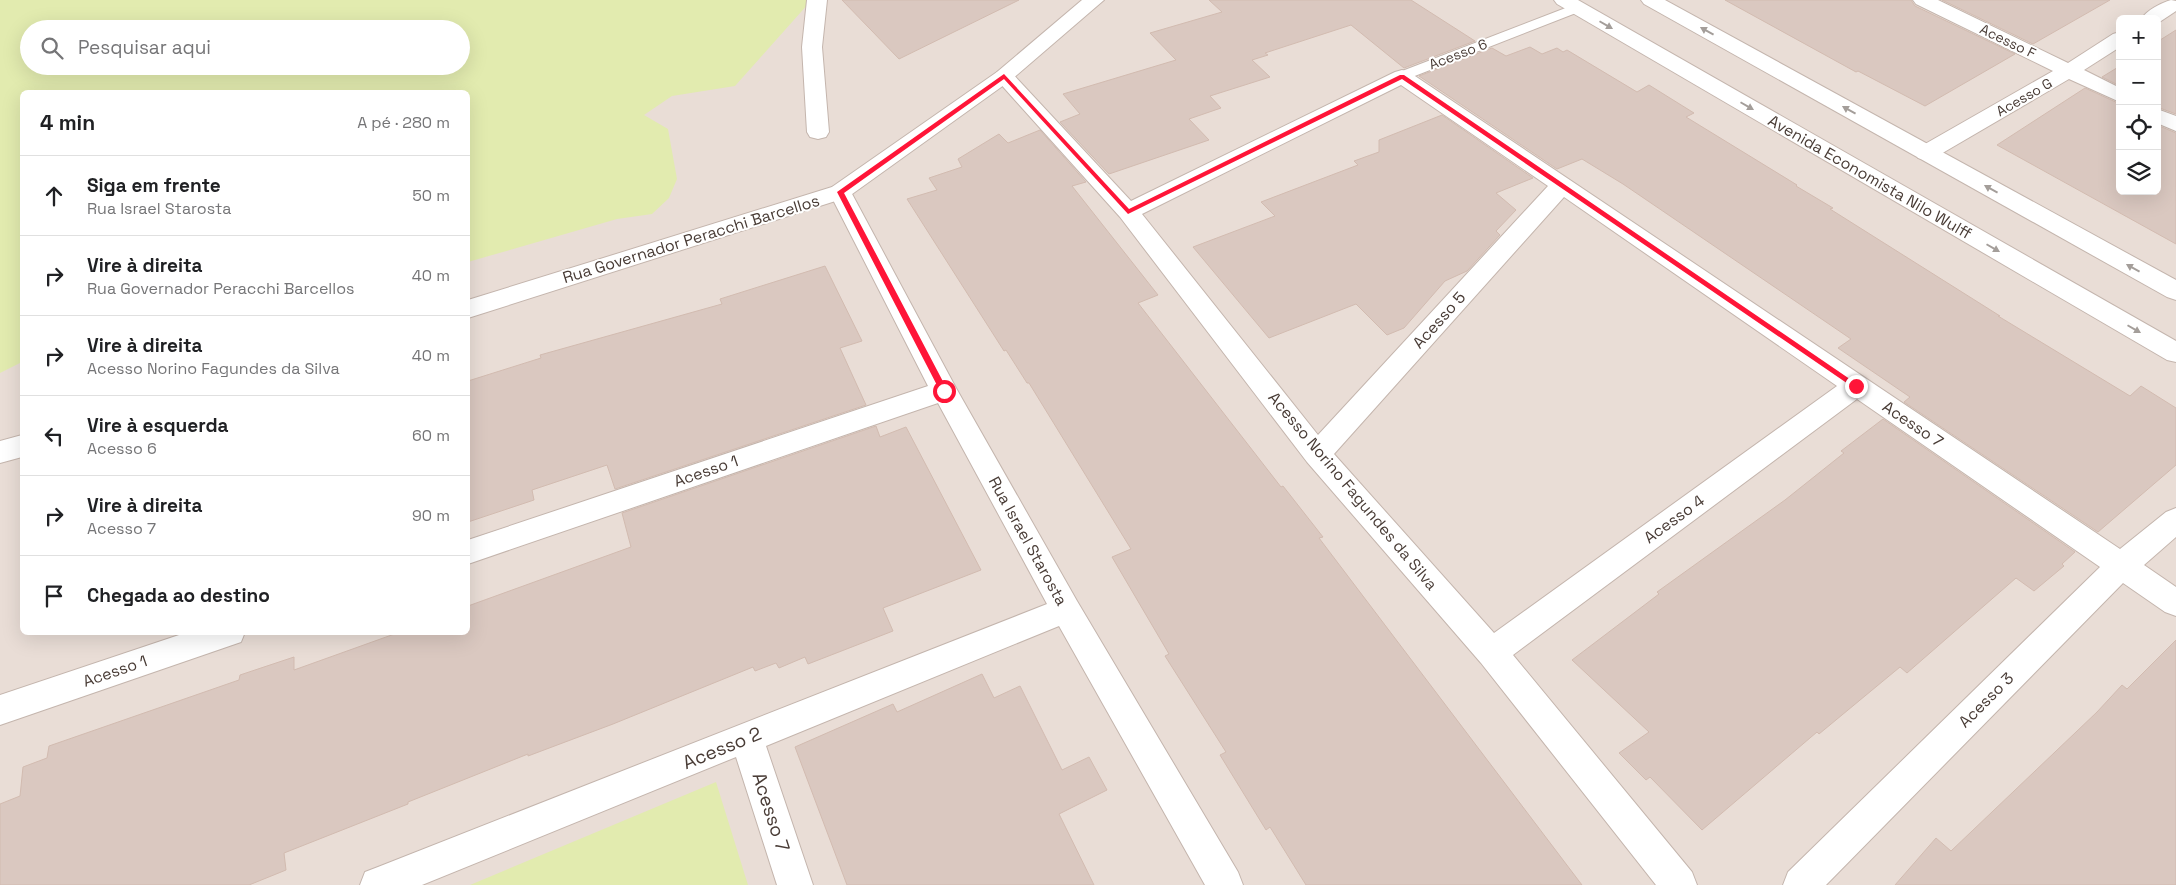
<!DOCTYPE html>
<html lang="pt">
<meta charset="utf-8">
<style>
:root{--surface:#fff;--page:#f6f6f6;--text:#202124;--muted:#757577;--line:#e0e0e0}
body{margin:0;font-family:"Space Grotesk",sans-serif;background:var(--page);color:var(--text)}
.controls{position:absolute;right:15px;top:15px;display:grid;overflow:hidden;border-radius:8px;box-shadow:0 5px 20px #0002}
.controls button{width:45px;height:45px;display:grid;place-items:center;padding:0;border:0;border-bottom:1px solid var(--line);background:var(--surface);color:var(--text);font:25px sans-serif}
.stop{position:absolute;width:15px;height:15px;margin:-11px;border:4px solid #ff1538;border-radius:50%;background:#fff}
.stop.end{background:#ff1538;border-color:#fff;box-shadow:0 1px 5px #0008}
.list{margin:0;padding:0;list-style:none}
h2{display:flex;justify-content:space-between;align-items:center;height:65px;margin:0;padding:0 20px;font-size:21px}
h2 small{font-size:16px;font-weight:400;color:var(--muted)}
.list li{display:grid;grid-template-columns:32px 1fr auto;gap:15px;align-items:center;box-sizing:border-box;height:80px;padding:0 20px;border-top:1px solid var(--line)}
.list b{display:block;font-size:19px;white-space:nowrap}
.list p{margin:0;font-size:16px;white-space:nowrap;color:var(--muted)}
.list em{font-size:16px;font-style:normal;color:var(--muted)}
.icon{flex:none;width:28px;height:28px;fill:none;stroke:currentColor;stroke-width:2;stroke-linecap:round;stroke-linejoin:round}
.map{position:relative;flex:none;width:2176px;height:885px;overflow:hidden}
.search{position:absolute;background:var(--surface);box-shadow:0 5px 20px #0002;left:20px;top:20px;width:450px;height:55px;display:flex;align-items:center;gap:12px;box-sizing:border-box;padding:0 18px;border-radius:28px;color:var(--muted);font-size:19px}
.panel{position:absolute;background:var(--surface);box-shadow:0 5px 20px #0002;left:20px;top:90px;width:450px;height:545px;border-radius:8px}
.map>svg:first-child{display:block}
.residential{fill:#e9ddd6;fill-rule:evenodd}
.green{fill:#e2ebaf;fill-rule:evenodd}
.building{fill:#dac8c0;stroke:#d2bbb0}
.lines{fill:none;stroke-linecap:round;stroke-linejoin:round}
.service-casing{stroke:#c4b5ad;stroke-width:2}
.minor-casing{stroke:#c4b5ad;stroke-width:2}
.tertiary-casing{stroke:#c4b5ad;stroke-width:2}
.service{fill:#fff;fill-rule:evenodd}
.minor{fill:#fff;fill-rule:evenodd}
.tertiary{fill:#fff;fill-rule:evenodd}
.oneway{fill:#a49e9a}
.route{fill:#ff1538}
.labels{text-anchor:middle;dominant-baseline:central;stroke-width:4;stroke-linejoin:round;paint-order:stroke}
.far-street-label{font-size:14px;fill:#493c36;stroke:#fff}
.street-label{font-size:16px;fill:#493c36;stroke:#fff}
.near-street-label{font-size:19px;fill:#493c36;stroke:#fff}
</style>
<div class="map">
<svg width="2176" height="885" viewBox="0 0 2176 885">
<rect width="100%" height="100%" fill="#f5ede8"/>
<path class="residential" d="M0 0H2176V885H0ZM2120 19H2157V191H2120ZM29 29H461V66H29ZM22 92H468V632H22Z"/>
<g class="green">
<path d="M0 0H808L809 3 735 86 672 96 644 115 668 129 677 179 669 198 652 214 617 219 468 262V92H22V362L0 373ZM29 29H461V66H29Z"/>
<path d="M716 782 748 885H470Z"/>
</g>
<g class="building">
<path d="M842 0H1019L899 59Z"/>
<path d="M1209 0H1411L1475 41 1404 68 1351 25 1265 53 1268 55 1252 60 1270 77 1210 96 1221 108 1189 119 1209 140 1109 174 1060 122 1080 114 1063 94 1176 60 1150 33 1222 12Z"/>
<path d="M1725 0H1911L1915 6 2015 54 1925 106 1858 71 1856 72Z"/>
<path d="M1942 0H2110L2033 44Z"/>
<path d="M2176 30V114L2157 107V42Z"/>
<path d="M1530 47 1542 54 1557 48 1563 52 1567 50 1637 92 1649 85 1694 113 1686 117 1797 185 1796 186 1833 208 1830 209 2000 316H1998L2130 396 2141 386 2176 408V465L2098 532 1904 402 1910 397 1838 348 1851 339 1623 184 1582 159 1557 169 1419 76 1492 48 1506 56Z"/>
<path d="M2120 66V86L2102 77Z"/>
<path d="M2085 88 2120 104V191H2157V125L2176 133V244L1997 145Z"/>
<path d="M1442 115 1533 178 1496 193 1516 210 1496 231 1500 235 1467 271 1445 281 1404 328 1387 335 1356 304 1269 338 1193 247 1275 216 1261 202 1358 165 1354 161 1379 152V140Z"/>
<path d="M1040 130 1086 182 1072 186 1158 295 1138 303 1281 487 1283 486 1323 537 1319 538 1582 885H1306L1270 827 1266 830 1220 755 1226 752 1165 656 1169 654 1112 557 1131 549 1029 383H1027L1006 350 1004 351 907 199 937 190 929 178 962 167 958 159 999 134 1008 143Z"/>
<path d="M825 266 862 341 840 348 866 405 615 489 607 465 532 490 534 500 468 522V381L541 358 540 355 722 304 720 299Z"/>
<path d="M1883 419 2075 552 2062 564 2064 566 2034 591 2016 578 1907 673 1900 667 1819 734 1817 732 1702 830 1650 777 1646 780 1619 753 1649 732 1572 660 1659 594 1657 592 1785 500 1844 453 1841 451Z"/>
<path d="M876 426 880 437 906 427 981 570 883 608 893 631 808 664 805 657 779 668 776 663 755 671 753 667 613 724 528 756V754L408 802V804L284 853 286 870 249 885H0V804L20 796 23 767 47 758 49 746 239 680 240 675 294 657V670L400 632H468V606L631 547 622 513Z"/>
<path d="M2176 640V885H1895L1936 838 1951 851 2097 712 2122 685 2127 689Z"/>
<path d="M982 674 994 698 1020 686 1062 770 1089 757 1107 790 1059 814 1094 885H847L795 747 893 704 897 712Z"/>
</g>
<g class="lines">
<defs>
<path id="service" d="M1576 4 1583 8 1581 11 1407 79H1397L1394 76 1397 73Z"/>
<g id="minor">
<path d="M807 0H827L822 47 829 132 826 137 818 139 810 137 807 132 802 47Z"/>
<path d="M1913 0H1938L2068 63 2113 34 2120 32V47L2084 70 2120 88V102L2069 79 1934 158 1926 160 1918 158 1915 153 1918 148 2053 71 1916 4Z"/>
<path d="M2171 0 2176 1V11L2158 23 2157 19H2141C2147 10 2161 3 2171 0Z"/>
<path d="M1004 70 1011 72 1131 201 1395 72 1402 70 1409 72 2120 549 2166 512 2176 508V537L2144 565 2176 587V616L2165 612 2123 583 1826 885H1783L1788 872 2100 567 1857 399 1513 655 1692 872 1697 885H1656L1481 663 1307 462 1120 217 997 80 994 76 997 72ZM1401 85 1548 186 1318 435 1142 214ZM1564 197 1837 386 1494 633 1334 454Z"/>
<path d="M2157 109 2176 116V131L2157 123Z"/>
<path d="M840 185 848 187 851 192 956 388 1077 601 1238 872 1243 885H1205L1059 626 766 746 813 885H777L736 757 422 885H360L365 872 378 867 1047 604 938 403 468 564V540L928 386 829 192 832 187Z"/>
<path d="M188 632H245L241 642 0 725V695Z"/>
</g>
<g id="tertiary">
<path d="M1082 0H1104L1011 80 848 197 468 318V300L832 187 997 72Z"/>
<path d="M1554 0H1578L2176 341V362L2167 360 1557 4Z"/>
<path d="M1641 0H1665L2176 280V300L2167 297 1644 4Z"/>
<path d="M22 435V457L0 463V441Z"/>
</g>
</defs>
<use href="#service" class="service-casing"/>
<use href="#minor" class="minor-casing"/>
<use href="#tertiary" class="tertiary-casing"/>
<use href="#service" class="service"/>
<use href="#minor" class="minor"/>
<use href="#tertiary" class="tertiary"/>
</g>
<defs><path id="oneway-solid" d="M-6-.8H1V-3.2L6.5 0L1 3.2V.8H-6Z" transform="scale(1.25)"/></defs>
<g class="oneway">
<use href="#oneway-solid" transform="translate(1606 25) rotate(30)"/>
<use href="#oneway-solid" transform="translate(1707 31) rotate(-151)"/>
<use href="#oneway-solid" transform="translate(1747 106) rotate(30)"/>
<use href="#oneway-solid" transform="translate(1849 110) rotate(-151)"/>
<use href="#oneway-solid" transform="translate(1991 189) rotate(-151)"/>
<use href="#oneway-solid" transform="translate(1993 248) rotate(30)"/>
<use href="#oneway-solid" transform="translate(2133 268) rotate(-151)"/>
<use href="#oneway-solid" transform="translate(2134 329) rotate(30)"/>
</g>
<path class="route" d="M1004 74 1129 209 1400 75H1404L1860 386 1856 389 1854 388 1402 79 1128 214 1004 79 844 193 948 391 946 393H941L837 192Z"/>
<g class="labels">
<g class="far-street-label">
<text transform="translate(2008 41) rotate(26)">Acesso F</text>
<text transform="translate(1458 54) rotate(-21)">Acesso 6</text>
<text transform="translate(2024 97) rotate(-30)">Acesso G</text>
</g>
<g class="street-label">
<text transform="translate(1870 177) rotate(30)">Avenida Economista Nilo Wulff</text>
<text transform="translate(691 239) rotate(-17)">Rua Governador Peracchi Barcellos</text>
<text transform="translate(1439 320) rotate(-48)">Acesso 5</text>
<text transform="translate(1913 424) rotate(34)">Acesso 7</text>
<text transform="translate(706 471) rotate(-19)">Acesso 1</text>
<text transform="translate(1353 491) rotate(50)">Acesso Norino Fagundes da Silva</text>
<text transform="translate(1674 519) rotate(-36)">Acesso 4</text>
<text transform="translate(1028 541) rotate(61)">Rua Israel Starosta</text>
<text transform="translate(115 671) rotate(-19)">Acesso 1</text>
<text transform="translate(1986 700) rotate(-45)">Acesso 3</text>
</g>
<g class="near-street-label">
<text transform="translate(722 748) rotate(-22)">Acesso 2</text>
<text transform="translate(771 812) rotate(72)">Acesso 7</text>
</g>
</g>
</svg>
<div class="controls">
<button>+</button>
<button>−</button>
<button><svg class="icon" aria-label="locate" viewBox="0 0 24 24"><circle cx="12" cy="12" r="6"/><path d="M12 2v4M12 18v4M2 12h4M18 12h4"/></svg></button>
<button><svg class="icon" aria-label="layers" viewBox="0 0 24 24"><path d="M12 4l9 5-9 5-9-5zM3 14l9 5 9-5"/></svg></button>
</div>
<div class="stop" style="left:944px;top:391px"></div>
<div class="stop end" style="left:1856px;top:386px"></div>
<div class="search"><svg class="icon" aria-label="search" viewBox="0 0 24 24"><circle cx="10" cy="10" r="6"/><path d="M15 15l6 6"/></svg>Pesquisar aqui</div>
<section class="panel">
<h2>4 min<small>A pé · 280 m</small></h2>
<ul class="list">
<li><svg class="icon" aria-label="ahead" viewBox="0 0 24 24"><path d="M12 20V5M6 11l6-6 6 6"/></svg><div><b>Siga em frente</b><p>Rua Israel Starosta</p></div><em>50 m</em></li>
<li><svg class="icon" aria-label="right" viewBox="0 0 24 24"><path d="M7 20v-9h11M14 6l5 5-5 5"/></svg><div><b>Vire à direita</b><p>Rua Governador Peracchi Barcellos</p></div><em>40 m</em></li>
<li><svg class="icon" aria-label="right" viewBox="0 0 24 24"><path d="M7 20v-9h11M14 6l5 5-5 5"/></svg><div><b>Vire à direita</b><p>Acesso Norino Fagundes da Silva</p></div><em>40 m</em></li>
<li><svg class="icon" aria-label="left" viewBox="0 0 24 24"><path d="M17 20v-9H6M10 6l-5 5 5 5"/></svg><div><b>Vire à esquerda</b><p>Acesso 6</p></div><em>60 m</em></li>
<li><svg class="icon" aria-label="right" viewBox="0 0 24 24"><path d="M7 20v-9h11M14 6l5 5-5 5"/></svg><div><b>Vire à direita</b><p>Acesso 7</p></div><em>90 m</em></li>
<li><svg class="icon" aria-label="arrive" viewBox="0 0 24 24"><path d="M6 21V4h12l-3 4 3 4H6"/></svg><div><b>Chegada ao destino</b></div></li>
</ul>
</section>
</div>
